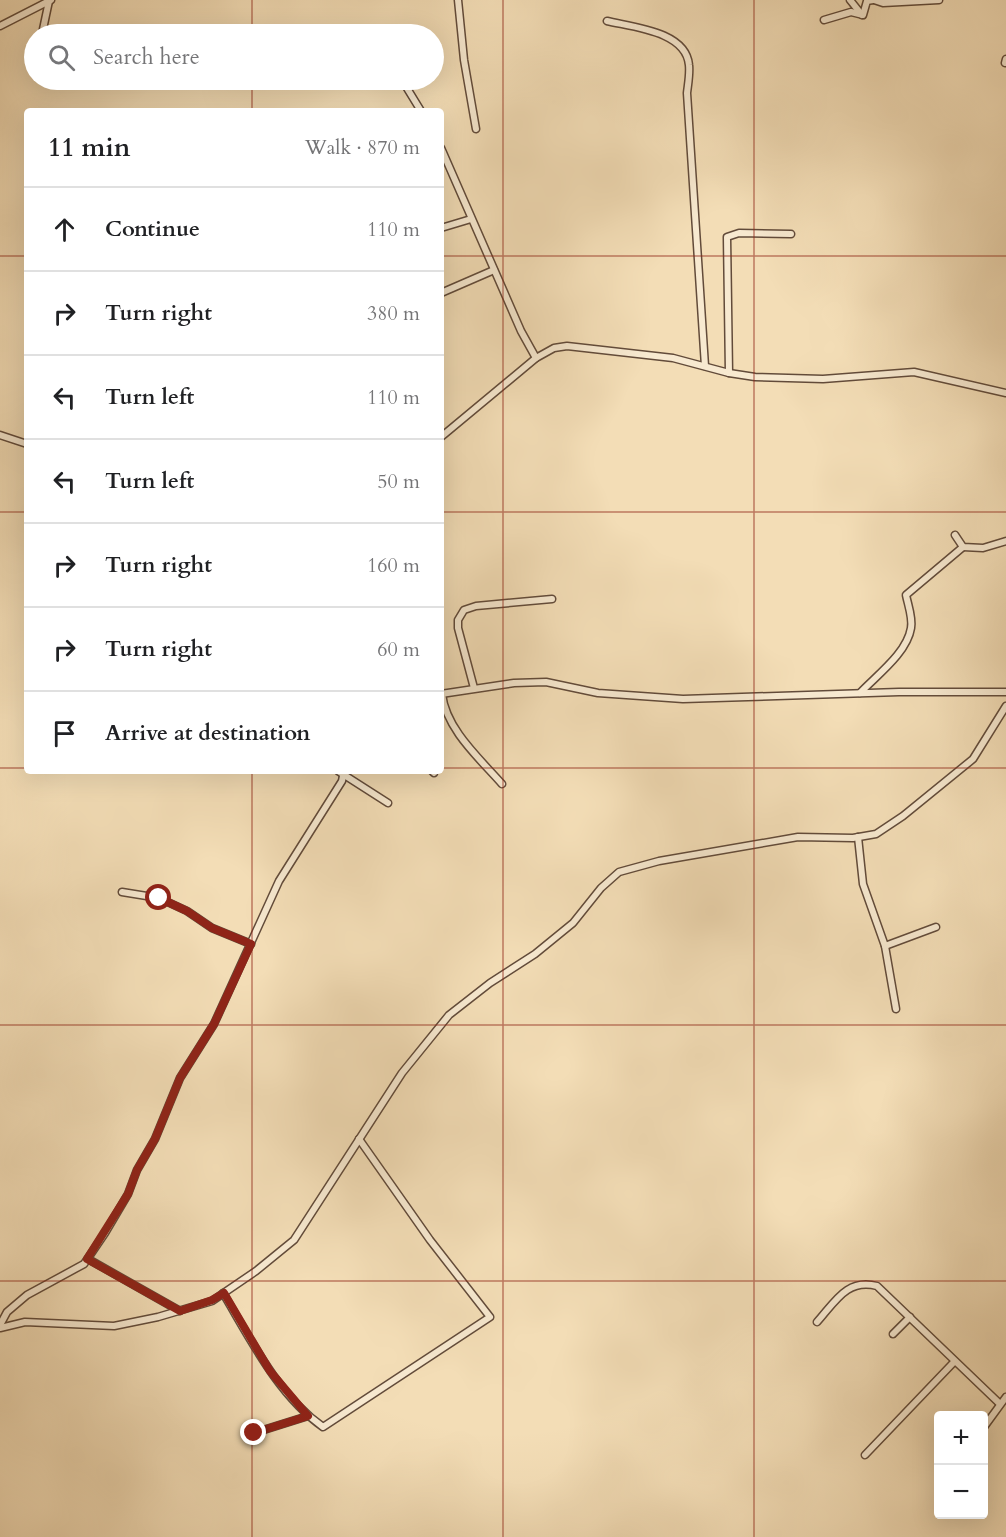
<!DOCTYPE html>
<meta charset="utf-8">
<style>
:root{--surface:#fff;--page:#f2f2f2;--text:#202124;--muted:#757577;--line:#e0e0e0}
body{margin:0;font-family:Cardo,serif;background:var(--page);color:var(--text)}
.controls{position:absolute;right:18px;bottom:18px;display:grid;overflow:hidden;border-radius:6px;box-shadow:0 6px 24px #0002}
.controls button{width:54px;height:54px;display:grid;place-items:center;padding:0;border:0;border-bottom:2px solid var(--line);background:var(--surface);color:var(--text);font:30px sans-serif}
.stop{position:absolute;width:18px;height:18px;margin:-14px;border:4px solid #8f2418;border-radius:50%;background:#fff}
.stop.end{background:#8f2418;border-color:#fff;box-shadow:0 2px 6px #0008}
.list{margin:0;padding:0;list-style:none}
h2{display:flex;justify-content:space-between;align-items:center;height:78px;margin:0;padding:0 24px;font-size:26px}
h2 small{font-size:20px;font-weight:400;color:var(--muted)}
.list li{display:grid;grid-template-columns:39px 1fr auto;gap:18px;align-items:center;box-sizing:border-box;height:84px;padding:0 24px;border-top:2px solid var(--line)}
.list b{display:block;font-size:22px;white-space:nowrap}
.list em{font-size:20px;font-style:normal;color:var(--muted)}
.icon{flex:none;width:33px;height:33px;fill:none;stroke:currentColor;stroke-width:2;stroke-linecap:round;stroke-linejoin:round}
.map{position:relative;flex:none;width:1006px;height:1537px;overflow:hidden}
.search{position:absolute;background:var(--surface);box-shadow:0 6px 24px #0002;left:24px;top:24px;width:420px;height:66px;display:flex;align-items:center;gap:15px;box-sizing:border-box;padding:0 21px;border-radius:33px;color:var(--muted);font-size:22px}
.panel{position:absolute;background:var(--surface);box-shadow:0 6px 24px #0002;left:24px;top:108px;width:420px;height:666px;border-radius:6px}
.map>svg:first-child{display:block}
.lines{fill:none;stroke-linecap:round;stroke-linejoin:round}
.minor-casing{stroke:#624b3a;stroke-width:9}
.minor{stroke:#f7e9d0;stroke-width:6}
.route{stroke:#8f2418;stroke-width:8}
.grid{fill:none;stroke:#8f2418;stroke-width:1.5;stroke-opacity:0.55}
</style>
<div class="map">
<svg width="1006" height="1537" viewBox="0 0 1006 1537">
<rect width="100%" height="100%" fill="#f3ddb6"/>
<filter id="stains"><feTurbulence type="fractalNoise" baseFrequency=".00333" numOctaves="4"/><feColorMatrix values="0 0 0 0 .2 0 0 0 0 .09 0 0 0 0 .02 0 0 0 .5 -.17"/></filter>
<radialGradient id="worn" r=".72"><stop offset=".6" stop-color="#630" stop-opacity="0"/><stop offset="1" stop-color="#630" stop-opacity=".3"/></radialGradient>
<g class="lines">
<defs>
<g id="minor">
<path d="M458 0 464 60 476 129"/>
<path d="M850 0 862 15"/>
<path d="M874 0 883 3 939 0"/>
<path d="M824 20 851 12 863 15 867 1 873 0"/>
<path d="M607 21C632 27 686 31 689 65 690 74 688 84 687 93L705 366"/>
<path d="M0 26 51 0"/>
<path d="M42 34 49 1"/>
<path d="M1005 63 1006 59"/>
<path d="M402 80 421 111"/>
<path d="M441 148 521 331 536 358"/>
<path d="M441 228 471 219"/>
<path d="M441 293 494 270"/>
<path d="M729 373 727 237 739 233 791 234"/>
<path d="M0 435 27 444"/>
<path d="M441 437 536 358 554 348 567 346 673 358 729 373 755 377 823 379 914 372 1006 393"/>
<path d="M955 535 963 547 983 548 1006 541"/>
<path d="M474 688 458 628V620L464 610 476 606 552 599"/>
<path d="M860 693C877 675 907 653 911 628 913 618 908 605 906 595L963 547"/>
<path d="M441 694 514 683 546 682 598 693 683 699 899 692H1006"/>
<path d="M442 694C446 729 479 758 502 784"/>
<path d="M338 771 388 803"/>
<path d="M432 771 434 773"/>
<path d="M858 837 863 884 885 946 896 1009"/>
<path d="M122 892 159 898 187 911 212 928 251 944"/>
<path d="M885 946 936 927"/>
<path d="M88 1259 180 1311"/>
<path d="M223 1293C251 1340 278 1395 323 1427L490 1317 430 1240 359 1139"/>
<path d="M817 1322C835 1302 847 1278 877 1286L999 1403"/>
<path d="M0 1325 7 1312 27 1295 84 1264 105 1233 128 1194 137 1170 155 1139 180 1078 214 1024 279 881 342 781 344 771"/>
<path d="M0 1328 25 1322 114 1326 158 1317 212 1301 256 1271 294 1240 402 1073 449 1015 490 983 535 954 573 923 601 888 619 872 659 861 798 837 853 838 876 834 903 816 973 759 1006 706"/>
<path d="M893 1334 910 1317"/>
<path d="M984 1427 1006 1397"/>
<path d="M254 1433 308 1416"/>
<path d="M865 1455 954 1362"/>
</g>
</defs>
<use href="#minor" class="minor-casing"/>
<use href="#minor" class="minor"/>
</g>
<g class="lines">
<path class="route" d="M159 898 187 911 212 928 251 944 214 1024 180 1078 155 1139 137 1170 128 1194 87 1259 180 1311 212 1300 224 1293 270 1371 308 1416 254 1433"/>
</g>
<path class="grid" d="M252 0V34M503 0V1537M754 0V1537M252 80V111M0 256H27M441 256H1006M0 512H27M441 512H1006M0 768H27M441 768H1006M252 771V1537M0 1025H1006M0 1281H1006"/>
<rect width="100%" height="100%" filter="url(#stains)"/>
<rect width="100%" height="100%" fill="url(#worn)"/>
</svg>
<div class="controls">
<button>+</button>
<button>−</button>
</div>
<div class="stop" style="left:159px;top:898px"></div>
<div class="stop end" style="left:254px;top:1433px"></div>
<div class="search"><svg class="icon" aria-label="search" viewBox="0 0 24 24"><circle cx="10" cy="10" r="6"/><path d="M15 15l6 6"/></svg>Search here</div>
<section class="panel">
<h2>11 min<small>Walk · 870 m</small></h2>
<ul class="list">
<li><svg class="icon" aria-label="ahead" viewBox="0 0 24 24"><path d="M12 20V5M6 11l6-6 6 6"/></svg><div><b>Continue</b></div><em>110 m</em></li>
<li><svg class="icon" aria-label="right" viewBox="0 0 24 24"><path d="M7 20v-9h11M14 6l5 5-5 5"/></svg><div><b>Turn right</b></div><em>380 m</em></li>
<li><svg class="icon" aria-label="left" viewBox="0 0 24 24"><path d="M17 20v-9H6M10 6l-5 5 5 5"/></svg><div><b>Turn left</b></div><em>110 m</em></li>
<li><svg class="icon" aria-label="left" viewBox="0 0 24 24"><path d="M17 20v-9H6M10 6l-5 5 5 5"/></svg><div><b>Turn left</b></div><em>50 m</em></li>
<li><svg class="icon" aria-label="right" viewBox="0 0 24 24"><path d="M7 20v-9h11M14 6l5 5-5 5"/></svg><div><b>Turn right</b></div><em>160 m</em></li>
<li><svg class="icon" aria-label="right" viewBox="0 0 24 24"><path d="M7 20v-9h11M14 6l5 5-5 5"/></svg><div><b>Turn right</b></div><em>60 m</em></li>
<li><svg class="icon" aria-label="arrive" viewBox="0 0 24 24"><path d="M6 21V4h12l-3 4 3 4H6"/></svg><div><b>Arrive at destination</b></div></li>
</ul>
</section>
</div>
